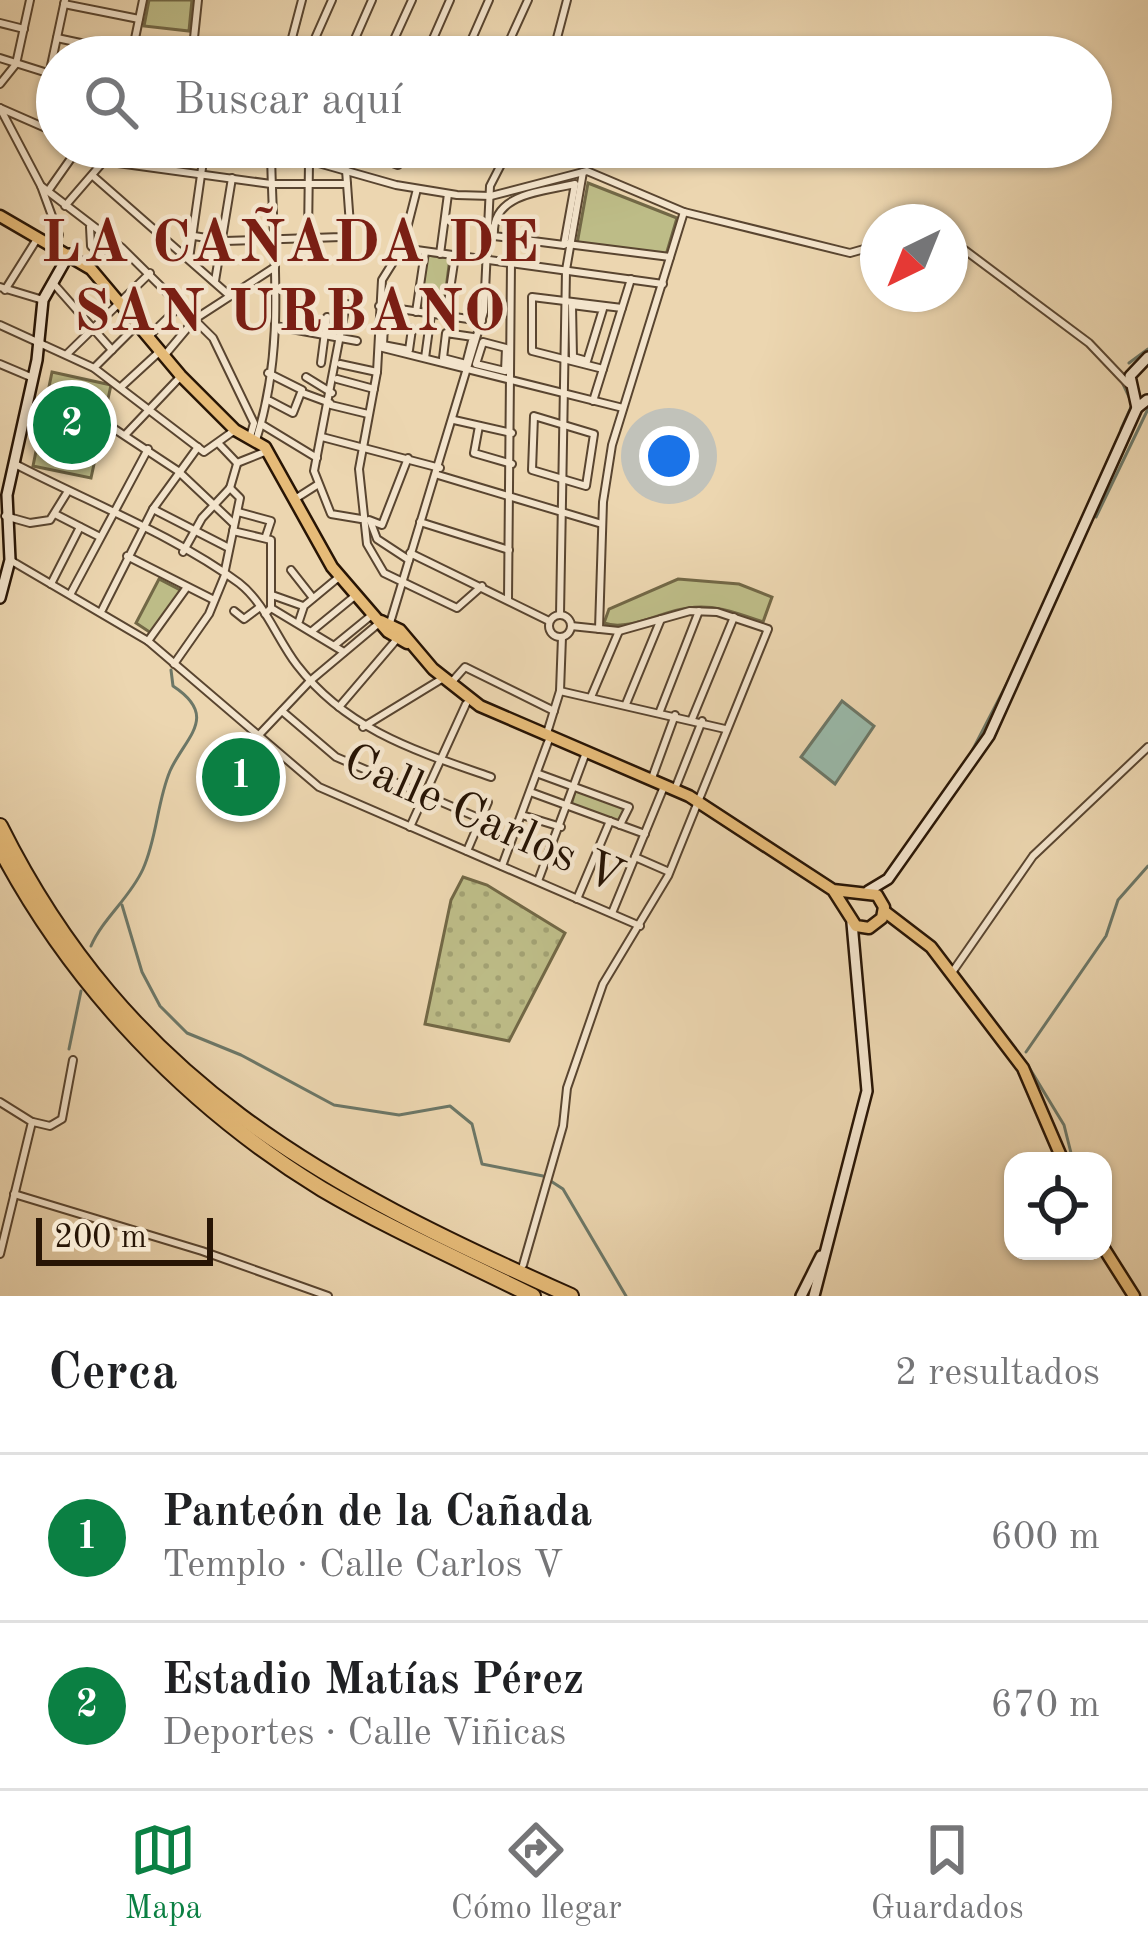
<!DOCTYPE html>
<html lang="es">
<meta charset="utf-8">
<style>
:root{--surface:#fff;--page:#f2f2f2;--text:#202124;--muted:#757577;--line:#e0e0e0;--accent:#0b8043}
body{margin:0;font-family:"Old Standard TT",serif;background:var(--page);color:var(--text)}
.controls{position:absolute;right:36px;bottom:36px;display:grid;overflow:hidden;border-radius:24px;box-shadow:0 3px 9px #0004}
.controls button{width:108px;height:108px;display:grid;place-items:center;padding:0;border:0;border-bottom:3px solid var(--line);background:var(--surface);color:var(--text);font:60px sans-serif}
.compass{position:absolute;left:860px;top:204px;width:108px;height:108px;border-radius:50%;background:var(--surface);box-shadow:0 3px 9px #0004;rotate:223deg}
.scale{position:absolute;left:36px;bottom:30px;width:177px;box-sizing:border-box;padding-left:12px;border:6px solid #281505;border-top:0;font-size:33px;line-height:42px;white-space:nowrap;color:#281505;-webkit-text-stroke:9px #f3e4cc;paint-order:stroke}
.you{position:absolute;left:669px;top:456px;width:42px;height:42px;margin:-30px;border:9px solid #fff;border-radius:50%;background:#1a73e8;box-shadow:0 0 0 18px #1a73e833}
.badge{display:grid;place-items:center;width:78px;height:78px;border-radius:50%;background:var(--accent);color:#fff;font-size:39px;font-weight:700}
.pin{position:absolute;translate:-50% -50%;border:6px solid #fff;box-shadow:0 3px 12px #0006}
.list{margin:0;padding:0;list-style:none}
h2{display:flex;justify-content:space-between;align-items:center;height:156px;margin:0;padding:0 48px;font-size:51px}
h2 small{font-size:39px;font-weight:400;color:var(--muted)}
.list li{display:grid;grid-template-columns:78px 1fr auto;gap:36px;align-items:center;box-sizing:border-box;height:168px;padding:0 48px;border-top:3px solid var(--line)}
.list b{display:block;font-size:45px;white-space:nowrap}
.list p{margin:0;font-size:39px;white-space:nowrap;color:var(--muted)}
.list em{font-size:39px;font-style:normal;color:var(--muted)}
.icon{flex:none;width:66px;height:66px;fill:none;stroke:currentColor;stroke-width:2;stroke-linecap:round;stroke-linejoin:round}
.map{position:relative;flex:none;width:1148px;height:1296px;overflow:hidden}
.search{position:absolute;background:var(--surface);box-shadow:0 3px 9px #0004;left:36px;right:36px;top:36px;height:132px;display:flex;align-items:center;gap:30px;box-sizing:border-box;padding:0 42px;border-radius:66px;color:var(--muted);font-size:45px}
.sheet{height:492px;background:var(--surface)}
nav{display:flex;justify-content:space-around;align-items:center;box-sizing:border-box;height:168px;border-top:3px solid var(--line);background:var(--surface);font-size:33px;color:var(--muted)}
nav a{display:grid;justify-items:center;gap:6px}
nav .on{color:var(--accent)}
.map>svg:first-child{display:block}
.green{fill:#bdbc87;stroke:#726846;stroke-width:3}
.garden{fill:url(#garden-dots);stroke:#726846;stroke-width:3}
.water{fill:#99b9a9;stroke:#6c7767;stroke-width:3}
.lines{fill:none;stroke-linecap:round;stroke-linejoin:round}
.stream{stroke:#6c7767;stroke-width:3}
.street-casing{stroke:#594530;stroke-width:10}
.secondary-casing{stroke:#281505;stroke-width:14}
.primary-casing{stroke:#281505;stroke-width:15}
.highway-casing{stroke:#281505;stroke-width:18}
.street{stroke:#f3e4cc;stroke-width:6}
.secondary{stroke:#f3e4cc;stroke-width:9}
.primary{stroke:#e6bb78;stroke-width:10}
.highway{stroke:#e6bb78;stroke-width:14}
.labels{text-anchor:middle;dominant-baseline:central;stroke-width:9;stroke-linejoin:round;paint-order:stroke}
.street-label{font-size:48px;fill:#281505;stroke:#f3e4cc}
.district-label{font-size:60px;font-weight:bold;letter-spacing:3px;fill:#7a1f14;stroke:#f3e4cc}
</style>
<div class="map">
<svg width="1148" height="1296" viewBox="0 0 1148 1296">
<defs>
<pattern id="garden-dots" width="8" height="8" patternUnits="userSpaceOnUse" patternTransform="scale(3)"><rect width="8" height="8" fill="#bdbc87"/><path d="M2 2h.1M6 6h.1" fill="none" stroke="#a2a173" stroke-width="1.8" stroke-linecap="round"/></pattern>
</defs>
<rect width="100%" height="100%" fill="#ecd6b0"/>
<filter id="stains"><feTurbulence type="fractalNoise" baseFrequency=".00167" numOctaves="4"/><feColorMatrix values="0 0 0 0 .2 0 0 0 0 .09 0 0 0 0 .02 0 0 0 .5 -.17"/></filter>
<radialGradient id="worn" r=".72"><stop offset=".6" stop-color="#630" stop-opacity="0"/><stop offset="1" stop-color="#630" stop-opacity=".3"/></radialGradient>
<g class="green">
<path d="M149 0H192L189 31 144 26Z"/>
<path d="M588 183 677 218 666 255 577 244Z"/>
<path d="M427 255 450 258 443 312 420 308Z"/>
<path d="M52 372 111 385 91 478 33 466Z"/>
<path d="M159 579 182 591 151 633 136 623Z"/>
<path d="M678 579 739 584 772 597 763 622C737 613 715 604 688 608 662 611 628 632 604 623L609 609Z"/>
<path d="M577 785 629 807 620 825 571 805Z"/>
</g>
<path class="garden" d="M463 877 487 885 565 933 509 1041 425 1024 451 900Z"/>
<path class="water" d="M842 701 874 726 835 784 801 757Z"/>
<g class="lines">
<g class="stream">
<path d="M290 57 302 12"/>
<path d="M1129 363 1148 349"/>
<path d="M1123 384 1131 401"/>
<path d="M1121 429 1131 407"/>
<path d="M1096 517 1148 409"/>
<path d="M1025 646 1117 440"/>
<path d="M971 753 1016 666"/>
<path d="M122 905 142 972 160 1006 187 1033 241 1055 334 1105 399 1115 450 1106 472 1124 482 1164 543 1176 563 1189 626 1296"/>
<path d="M91 946C103 918 130 898 143 869 157 838 157 802 170 771 185 737 220 717 173 686L171 670"/>
<path d="M69 1049 81 991"/>
<path d="M1026 1052 1106 936 1118 900 1148 866"/>
<path d="M1027 1064 1064 1125 1073 1161"/>
<path d="M1103 1234 1113 1253"/>
</g>
<defs>
<g id="street">
<path d="M64 4 139 19"/>
<path d="M0 23 24 29"/>
<path d="M57 38 132 54"/>
<path d="M132 53 143 0"/>
<path d="M192 57 198 0"/>
<path d="M287 57 302 0"/>
<path d="M321 57 309 52 332 0"/>
<path d="M347 57 372 0"/>
<path d="M386 57 412 0"/>
<path d="M425 57 450 0"/>
<path d="M464 57 489 0"/>
<path d="M502 57 528 0"/>
<path d="M552 57 567 0"/>
<path d="M0 58 57 76"/>
<path d="M49 75 65 0"/>
<path d="M0 84 16 64 30 0"/>
<path d="M0 108 41 186 122 248 213 338 254 423 250 437"/>
<path d="M0 108 57 133"/>
<path d="M262 147 396 185 457 195 491 196 587 171 684 212 850 253 878 245"/>
<path d="M351 147 398 165"/>
<path d="M74 157 271 184H347"/>
<path d="M324 164 330 147"/>
<path d="M93 176 230 296"/>
<path d="M575 184 564 245 494 236C491 193 542 192 575 184Z"/>
<path d="M41 186 59 235 53 246"/>
<path d="M417 189 402 248 382 280 377 372 359 469 367 544 384 573 457 608 482 586"/>
<path d="M48 191 79 147"/>
<path d="M65 206 103 162"/>
<path d="M891 222 906 211 926 222"/>
<path d="M90 227 91 246 105 259"/>
<path d="M194 236 225 241 341 237 350 225 346 170"/>
<path d="M308 236 309 162"/>
<path d="M950 239 1089 343 1128 384"/>
<path d="M567 244 670 257"/>
<path d="M402 248 663 284"/>
<path d="M440 254 448 194"/>
<path d="M189 259 205 147"/>
<path d="M215 281 232 178"/>
<path d="M53 283 112 350"/>
<path d="M0 287 43 300"/>
<path d="M5 290 37 239"/>
<path d="M356 305 346 304 314 471 331 514 361 519"/>
<path d="M572 305 603 309 587 361 573 357Z"/>
<path d="M379 306 482 321"/>
<path d="M416 312 425 252"/>
<path d="M446 316 455 256"/>
<path d="M0 325 94 368 204 452 235 430"/>
<path d="M384 325 412 329 409 350 383 345Z"/>
<path d="M275 326 357 341"/>
<path d="M446 333 473 337 466 364 443 358Z"/>
<path d="M148 337 180 306"/>
<path d="M483 342 506 348 505 371 476 364Z"/>
<path d="M379 347 623 408"/>
<path d="M67 354 150 273"/>
<path d="M164 356 195 319 275 267"/>
<path d="M425 358 431 314"/>
<path d="M321 363 327 317"/>
<path d="M0 364 33 378"/>
<path d="M340 364 377 372"/>
<path d="M94 368 138 324"/>
<path d="M603 369 532 351V297L622 308"/>
<path d="M268 373 302 390 293 413 270 401"/>
<path d="M306 377 332 393"/>
<path d="M337 379 374 389"/>
<path d="M121 387 158 353"/>
<path d="M303 393 330 403"/>
<path d="M593 401 631 279"/>
<path d="M331 405 368 414"/>
<path d="M534 416 594 434 586 486 532 470Z"/>
<path d="M454 420 512 433"/>
<path d="M261 424 317 458"/>
<path d="M110 426 178 471 233 523"/>
<path d="M479 426 474 453 512 464"/>
<path d="M126 434 181 376"/>
<path d="M322 437 440 468"/>
<path d="M256 440C287 344 272 250 271 149"/>
<path d="M219 444 237 463 267 451"/>
<path d="M15 464C88 502 176 536 239 583 265 603 277 639 297 665 347 730 416 751 491 777"/>
<path d="M438 475 602 524"/>
<path d="M230 488 237 464"/>
<path d="M295 499 317 485"/>
<path d="M153 509 229 548"/>
<path d="M238 512 271 521 266 536"/>
<path d="M55 514 98 536"/>
<path d="M5 516 30 523 50 520 68 491"/>
<path d="M369 520 382 525 408 458"/>
<path d="M420 522 509 550"/>
<path d="M371 523 377 539 409 560"/>
<path d="M233 531 271 540V608L265 614"/>
<path d="M183 552 202 518 230 488"/>
<path d="M410 553 549 621"/>
<path d="M127 556 214 600"/>
<path d="M10 560 148 641 319 787 640 926"/>
<path d="M225 570 240 498 230 488"/>
<path d="M291 570 313 598"/>
<path d="M51 584 80 527"/>
<path d="M71 593 148 449"/>
<path d="M272 595 303 606"/>
<path d="M508 600 511 262"/>
<path d="M271 608 344 652"/>
<path d="M102 610 153 509 198 447"/>
<path d="M234 611 244 619 260 607"/>
<circle cx="560" cy="626" r="11"/>
<path d="M560 615 566 270 583 172"/>
<path d="M299 621 304 606 339 577"/>
<path d="M390 623 484 312 490 186 510 147"/>
<path d="M599 629 603 502 612 445 684 212"/>
<path d="M312 631 356 595"/>
<path d="M148 641 187 587"/>
<path d="M335 645 373 614"/>
<path d="M174 664 209 614 225 575"/>
<path d="M450 684 465 667 554 711"/>
<path d="M560 691 725 729"/>
<path d="M591 697 619 631"/>
<path d="M626 704 661 619"/>
<path d="M339 707 397 639"/>
<path d="M282 711 336 757 481 819"/>
<path d="M660 711 699 611"/>
<path d="M692 719 734 617"/>
<path d="M363 727 440 680"/>
<path d="M547 733 560 691 562 637"/>
<path d="M258 736 310 681 378 624"/>
<path d="M539 774 629 807 620 825"/>
<path d="M652 778 675 715"/>
<path d="M675 789 702 721"/>
<path d="M533 793 645 834"/>
<path d="M525 816 561 827"/>
<path d="M410 827 466 704"/>
<path d="M467 851 488 802"/>
<path d="M635 857 667 871"/>
<path d="M502 866 548 742"/>
<path d="M538 881 585 755"/>
<path d="M577 899 610 821"/>
<path d="M612 913 663 789"/>
<path d="M951 974 1033 856 1148 747"/>
<path d="M0 1102 32 1122 0 1254"/>
<path d="M33 1122 50 1126 62 1119 73 1060"/>
<path d="M14 1194 202 1251 328 1296"/>
<path d="M523 1265 563 1126 567 1088 603 984 668 876 768 629 717 612 690 611 619 631 571 626"/>
</g>
<g id="secondary">
<path d="M1137 408 1130 376 1148 357"/>
<path d="M0 598 10 560 7 495 37 360 43 300 69 254"/>
<path d="M868 891 888 879 989 736 1137 408 1147 400"/>
<path d="M801 1296 821 1256"/>
<path d="M814 1296 867 1091 852 923"/>
</g>
<g id="primary">
<path d="M0 216 91 269 181 376 235 430 265 447 332 567 388 632 407 643"/>
<path d="M381 621 400 630 433 669 480 706 689 796 833 890 877 895 884 907 882 918 869 928 856 926 833 890"/>
<path d="M884 911 931 947 1023 1068 1063 1161"/>
<path d="M1103 1247 1134 1296"/>
</g>
<g id="highway">
<path d="M0 826C128 1083 322 1185 571 1296"/>
<path d="M0 848C73 987 188 1107 322 1189 390 1229 463 1261 533 1296"/>
</g>
</defs>
<use href="#street" class="street-casing"/>
<use href="#secondary" class="secondary-casing"/>
<use href="#primary" class="primary-casing"/>
<use href="#highway" class="highway-casing"/>
<use href="#street" class="street"/>
<use href="#secondary" class="secondary"/>
<use href="#primary" class="primary"/>
<use href="#highway" class="highway"/>
</g>
<g class="labels">
<g class="street-label">
<text transform="translate(483 820) rotate(24)">Calle Carlos V</text>
</g>
<g class="district-label">
<text x="291" y="245">LA CAÑADA DE<tspan x="291" dy="69">SAN URBANO</tspan></text>
</g>
</g>
<rect width="100%" height="100%" filter="url(#stains)"/>
<rect width="100%" height="100%" fill="url(#worn)"/>
</svg>
<div class="controls">
<button><svg class="icon" aria-label="locate" viewBox="0 0 24 24"><circle cx="12" cy="12" r="6"/><path d="M12 2v4M12 18v4M2 12h4M18 12h4"/></svg></button>
</div>
<svg class="compass" viewBox="-18 -18 36 36"><path d="M0-13l5 13h-10z" fill="#e53935"/><path d="M0 13l5-13h-10z" fill="#757577"/></svg>
<div class="scale">200 m</div>
<div class="you"></div>
<div class="pin badge" style="left:241px;top:777px">1</div>
<div class="pin badge" style="left:72px;top:425px">2</div>
<div class="search"><svg class="icon" aria-label="search" viewBox="0 0 24 24"><circle cx="10" cy="10" r="6"/><path d="M15 15l6 6"/></svg>Buscar aquí</div>
</div>
<section class="sheet">
<h2>Cerca<small>2 resultados</small></h2>
<ul class="list">
<li><span class="badge">1</span><div><b>Panteón de la Cañada</b><p>Templo · Calle Carlos V</p></div><em>600 m</em></li>
<li><span class="badge">2</span><div><b>Estadio Matías Pérez</b><p>Deportes · Calle Viñicas</p></div><em>670 m</em></li>
</ul>
</section>
<nav>
<a class="on"><svg class="icon" aria-label="map" viewBox="0 0 24 24"><path d="M3 6l6-2 6 2 6-2v14l-6 2-6-2-6 2zM9 4v14M15 6v14"/></svg>Mapa</a>
<a><svg class="icon" aria-label="directions" viewBox="0 0 24 24"><path d="M12 3l9 9-9 9-9-9zM9 14v-3h6M13 9l2 2-2 2"/></svg>Cómo llegar</a>
<a><svg class="icon" aria-label="saved" viewBox="0 0 24 24"><path d="M7 4h10v16l-5-4-5 4z"/></svg>Guardados</a>
</nav>
